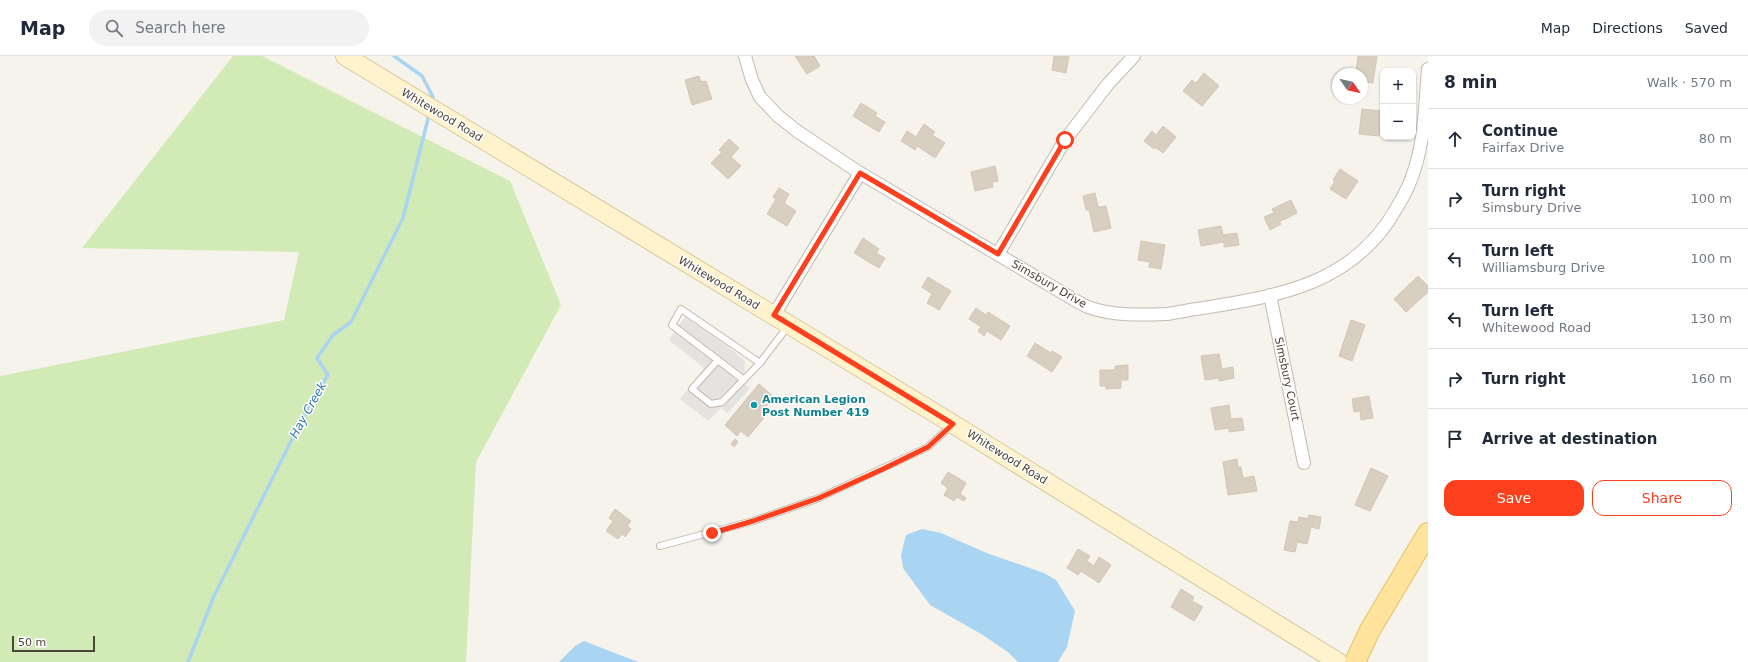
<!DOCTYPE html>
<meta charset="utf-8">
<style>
:root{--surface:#fff;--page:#f2f2f3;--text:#1f2937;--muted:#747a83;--line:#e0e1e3;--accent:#fc3f1d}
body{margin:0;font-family:"DejaVu Sans",sans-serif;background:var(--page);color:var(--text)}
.controls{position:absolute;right:12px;top:12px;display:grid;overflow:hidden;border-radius:8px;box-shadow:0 1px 3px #0004}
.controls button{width:36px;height:36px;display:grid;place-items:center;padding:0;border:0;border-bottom:1px solid var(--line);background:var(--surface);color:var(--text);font:20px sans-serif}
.compass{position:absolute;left:1332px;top:12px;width:36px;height:36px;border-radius:50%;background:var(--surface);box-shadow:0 1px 3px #0004;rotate:124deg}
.scale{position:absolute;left:12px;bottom:10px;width:83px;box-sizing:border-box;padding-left:4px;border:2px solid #4b4439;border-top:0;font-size:11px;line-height:14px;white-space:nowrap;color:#4b4439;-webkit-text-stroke:3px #fff;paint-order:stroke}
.stop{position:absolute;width:12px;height:12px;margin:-9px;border:3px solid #fc3f1d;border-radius:50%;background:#fff}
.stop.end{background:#fc3f1d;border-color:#fff;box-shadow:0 1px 4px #0008}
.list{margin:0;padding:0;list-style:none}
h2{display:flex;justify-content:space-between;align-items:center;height:52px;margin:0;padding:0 16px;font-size:17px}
h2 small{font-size:13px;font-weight:400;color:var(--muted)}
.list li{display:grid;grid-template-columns:26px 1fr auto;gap:12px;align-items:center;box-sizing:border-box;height:60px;padding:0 16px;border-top:1px solid var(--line)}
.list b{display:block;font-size:15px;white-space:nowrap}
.list p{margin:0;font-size:13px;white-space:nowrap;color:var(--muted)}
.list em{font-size:13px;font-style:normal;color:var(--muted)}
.actions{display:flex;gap:8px;padding:12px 16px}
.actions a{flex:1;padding:9px 0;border:1px solid var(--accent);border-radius:12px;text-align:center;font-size:14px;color:var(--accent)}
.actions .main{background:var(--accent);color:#fff}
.icon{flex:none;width:22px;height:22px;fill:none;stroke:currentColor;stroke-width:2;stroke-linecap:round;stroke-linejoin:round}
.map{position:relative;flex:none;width:1428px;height:606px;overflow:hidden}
header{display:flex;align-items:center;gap:24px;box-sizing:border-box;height:56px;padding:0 20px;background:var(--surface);border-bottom:1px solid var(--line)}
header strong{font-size:19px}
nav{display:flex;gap:22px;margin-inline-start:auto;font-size:14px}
.search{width:280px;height:36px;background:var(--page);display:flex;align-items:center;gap:10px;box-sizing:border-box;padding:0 14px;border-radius:22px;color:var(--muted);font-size:15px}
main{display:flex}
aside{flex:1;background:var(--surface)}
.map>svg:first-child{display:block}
.green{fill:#d2eab5}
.parking{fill:#e5e3e0}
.water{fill:#a9d4f2}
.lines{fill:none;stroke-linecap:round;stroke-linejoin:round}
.stream{stroke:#a9d4f2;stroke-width:3.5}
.building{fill:#d8cfc1;stroke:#d3c7b4}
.lane-casing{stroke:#c2bbae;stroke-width:8}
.street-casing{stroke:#c2bbae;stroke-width:14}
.secondary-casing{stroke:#d6c79b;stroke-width:20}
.primary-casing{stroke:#e6c16a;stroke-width:22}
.lane{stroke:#fff;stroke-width:6}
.street{stroke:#fff;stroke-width:12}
.secondary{stroke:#fff3cd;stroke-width:18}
.primary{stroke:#ffe39c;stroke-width:20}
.route{stroke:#fc3f1d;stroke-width:5}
.culture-dot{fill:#0f9aa8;stroke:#fff;stroke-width:1.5}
.labels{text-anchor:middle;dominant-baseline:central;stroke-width:3;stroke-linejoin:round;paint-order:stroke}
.street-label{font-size:11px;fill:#4b4439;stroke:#fff}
.culture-label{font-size:11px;font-weight:bold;fill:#0d838f;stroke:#fff;text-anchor:start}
.water-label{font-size:12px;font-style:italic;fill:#2e7ab2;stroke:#fff}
</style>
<header>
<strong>Map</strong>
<div class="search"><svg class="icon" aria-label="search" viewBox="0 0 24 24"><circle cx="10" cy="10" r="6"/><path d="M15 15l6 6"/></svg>Search here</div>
<nav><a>Map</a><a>Directions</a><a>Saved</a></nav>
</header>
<main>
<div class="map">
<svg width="1428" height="606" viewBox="0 0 1428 606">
<rect width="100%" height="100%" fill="#f6f3ec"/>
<path class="green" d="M233 0H262L510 125 561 249 476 406 466 606H0V320L284 264 299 196 82 192Z"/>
<path class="parking" d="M685 261 727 290 745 305 744 327 750 332 728 357 721 352 708 365 680 343 704 312 669 284Z"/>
<g class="water">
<path d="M922 473 941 477 989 498 1044 517 1056 524 1075 555 1067 591 1058 606H1018L1009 597 983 579 930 549 903 512 901 499 906 479Z"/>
<path d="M584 585 638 606H559L575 590Z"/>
</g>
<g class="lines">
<g class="stream">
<path d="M394 0 422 20 433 41"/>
<path d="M188 606 214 540 310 347 328 319 317 302 333 279 351 266 403 162 428 63"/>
</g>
</g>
<g class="building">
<path d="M795 0H814L820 10 807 18Z"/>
<path d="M1054 0H1069L1066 17 1052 14Z"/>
<path d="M1358 0H1377L1373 27 1362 26V18H1359V16L1356 15Z"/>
<path d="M1204 17 1219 30 1202 50 1183 35 1192 24 1196 27Z"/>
<path d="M699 20 701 26 706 25 712 43 692 49 685 24Z"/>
<path d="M861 47 877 57 875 60 885 66 879 76 853 60Z"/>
<path d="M1362 53 1382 55 1379 80 1359 78Z"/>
<path d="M924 68 935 76 932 79 945 87 935 102 917 90 915 94 901 85 907 75 916 81Z"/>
<path d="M1163 70 1176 81 1163 97 1155 91 1154 93 1144 85 1152 75 1156 79Z"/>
<path d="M729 83 739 92 731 101 741 110 728 123 711 107 722 96 719 94Z"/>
<path d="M995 110 998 125 992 126 993 131 975 135 971 116Z"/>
<path d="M1340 113 1358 125 1346 143 1330 133 1335 125 1333 124Z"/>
<path d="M779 132 789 138 784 147 796 155 787 170 767 158 776 143 773 141Z"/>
<path d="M1095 137 1098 151 1106 150 1111 172 1094 176 1089 154H1086L1083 140Z"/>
<path d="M1291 144 1297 157 1279 166 1281 168 1270 174 1264 161 1274 157 1272 153Z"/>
<path d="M1221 170 1223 179 1237 177 1239 189 1224 191V186L1201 190 1198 174Z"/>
<path d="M863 182 879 193 876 197 885 202 879 212 854 197Z"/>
<path d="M1141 185 1165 189 1161 213 1149 211 1150 206 1138 204Z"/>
<path d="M1418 220 1428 230V236L1406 256 1394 243Z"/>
<path d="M928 221 951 235 939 254 927 247 932 238 922 231Z"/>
<path d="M976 252 986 259 988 256 1010 270 1001 284 987 275 984 280 978 275 981 271 969 263Z"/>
<path d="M1351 264 1365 269 1352 305 1339 300Z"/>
<path d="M1035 287 1051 297 1052 295 1062 301 1052 316 1027 300Z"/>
<path d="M1219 298 1222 313 1233 311 1234 322 1219 325V322L1205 324 1201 300Z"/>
<path d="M1128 309V324H1121V332L1106 333V330H1100V314H1115V310Z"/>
<path d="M759 328 774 341 760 358 764 362 748 381 741 375 737 380 725 369Z"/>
<path d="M1369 340 1373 362 1361 364 1360 355 1354 356 1352 343Z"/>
<path d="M1229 349 1231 363 1242 362 1244 374 1229 376V372L1215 374 1211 352Z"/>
<path d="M735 383 738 386 734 391 731 388Z"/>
<path d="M1237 403 1238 411H1241L1243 422 1254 420 1257 435 1228 439 1223 406Z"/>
<path d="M1371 412 1388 420 1370 455 1355 449Z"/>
<path d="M948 416 966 427 960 438 966 442 964 445 957 441 954 445 944 439 948 432 941 427Z"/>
<path d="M615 453 631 465 627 470 631 473 625 481 622 478 618 483 606 475 613 465 609 462Z"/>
<path d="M1309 459 1321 461 1319 473 1311 471 1307 488 1297 486 1295 496 1284 494 1290 465 1298 466 1299 461 1308 463Z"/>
<path d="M1078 493 1090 500 1087 505 1094 510 1099 501 1111 509 1099 527 1081 515 1078 519 1067 512Z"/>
<path d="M1181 533 1194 541 1192 545 1203 551 1194 565 1171 551Z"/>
</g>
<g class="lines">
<defs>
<g id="lane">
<path d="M718 304 692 333 711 348 722 346 760 307 788 270"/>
<path d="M744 324 672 269 681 253 760 307"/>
<path d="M660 490 753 465 819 442 928 391 952 369"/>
</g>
<g id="street">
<path d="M745 0 752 24 760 41 778 60 797 75 860 117 1068 240C1075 244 1081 248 1088 251 1112 260 1141 259 1167 258 1254 242 1347 240 1396 153 1404 140 1411 126 1415 112 1425 80 1425 46 1428 13"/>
<path d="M998 198 1065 84 1108 28 1134 0"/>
<path d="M1270 239 1304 407"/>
<path d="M774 259 860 117"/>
</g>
<path id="secondary" d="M345 0 953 368 1338 606"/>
<path id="primary" d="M1355 606 1370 574 1428 477"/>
</defs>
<use href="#lane" class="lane-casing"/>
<use href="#street" class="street-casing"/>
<use href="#secondary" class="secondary-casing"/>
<use href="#primary" class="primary-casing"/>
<use href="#lane" class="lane"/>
<use href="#street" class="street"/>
<use href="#secondary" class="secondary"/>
<use href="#primary" class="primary"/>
</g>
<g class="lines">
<path class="route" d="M712 477 753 465 819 442 883 413 928 391 953 368 774 259 860 117 998 198 1065 84"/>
</g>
<circle class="culture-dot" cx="754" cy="349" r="4"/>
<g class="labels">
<g class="street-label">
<text transform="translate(442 59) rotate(31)">Whitewood Road</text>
<text transform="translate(719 227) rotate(31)">Whitewood Road</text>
<text transform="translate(1049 228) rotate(30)">Simsbury Drive</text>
<text transform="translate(1287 323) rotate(78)">Simsbury Court</text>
<text transform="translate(1007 401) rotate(32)">Whitewood Road</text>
</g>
<g class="culture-label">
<text x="762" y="343">American Legion<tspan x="762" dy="13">Post Number 419</tspan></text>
</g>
<g class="water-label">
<text transform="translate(308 354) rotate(-61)">Hay Creek</text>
</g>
</g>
</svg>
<div class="controls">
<button>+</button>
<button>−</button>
</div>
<svg class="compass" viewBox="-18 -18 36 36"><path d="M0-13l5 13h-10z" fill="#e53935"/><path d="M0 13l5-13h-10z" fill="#747a83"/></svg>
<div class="scale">50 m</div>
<div class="stop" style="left:1065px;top:84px"></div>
<div class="stop end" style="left:712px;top:477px"></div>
</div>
<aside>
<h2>8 min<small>Walk · 570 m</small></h2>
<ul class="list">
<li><svg class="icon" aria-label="ahead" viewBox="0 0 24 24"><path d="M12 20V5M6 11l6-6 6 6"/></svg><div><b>Continue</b><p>Fairfax Drive</p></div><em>80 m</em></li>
<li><svg class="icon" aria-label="right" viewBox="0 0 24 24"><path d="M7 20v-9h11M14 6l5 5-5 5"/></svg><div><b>Turn right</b><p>Simsbury Drive</p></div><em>100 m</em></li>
<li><svg class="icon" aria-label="left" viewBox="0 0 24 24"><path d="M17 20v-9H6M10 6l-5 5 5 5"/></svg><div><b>Turn left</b><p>Williamsburg Drive</p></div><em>100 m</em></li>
<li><svg class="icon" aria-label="left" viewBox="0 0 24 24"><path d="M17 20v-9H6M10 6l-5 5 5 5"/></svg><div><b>Turn left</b><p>Whitewood Road</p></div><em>130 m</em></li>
<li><svg class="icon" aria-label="right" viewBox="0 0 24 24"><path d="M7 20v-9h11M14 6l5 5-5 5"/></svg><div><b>Turn right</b></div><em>160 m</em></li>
<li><svg class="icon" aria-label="arrive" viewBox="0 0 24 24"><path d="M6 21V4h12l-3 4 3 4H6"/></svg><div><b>Arrive at destination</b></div></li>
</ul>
<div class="actions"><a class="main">Save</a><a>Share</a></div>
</aside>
</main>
